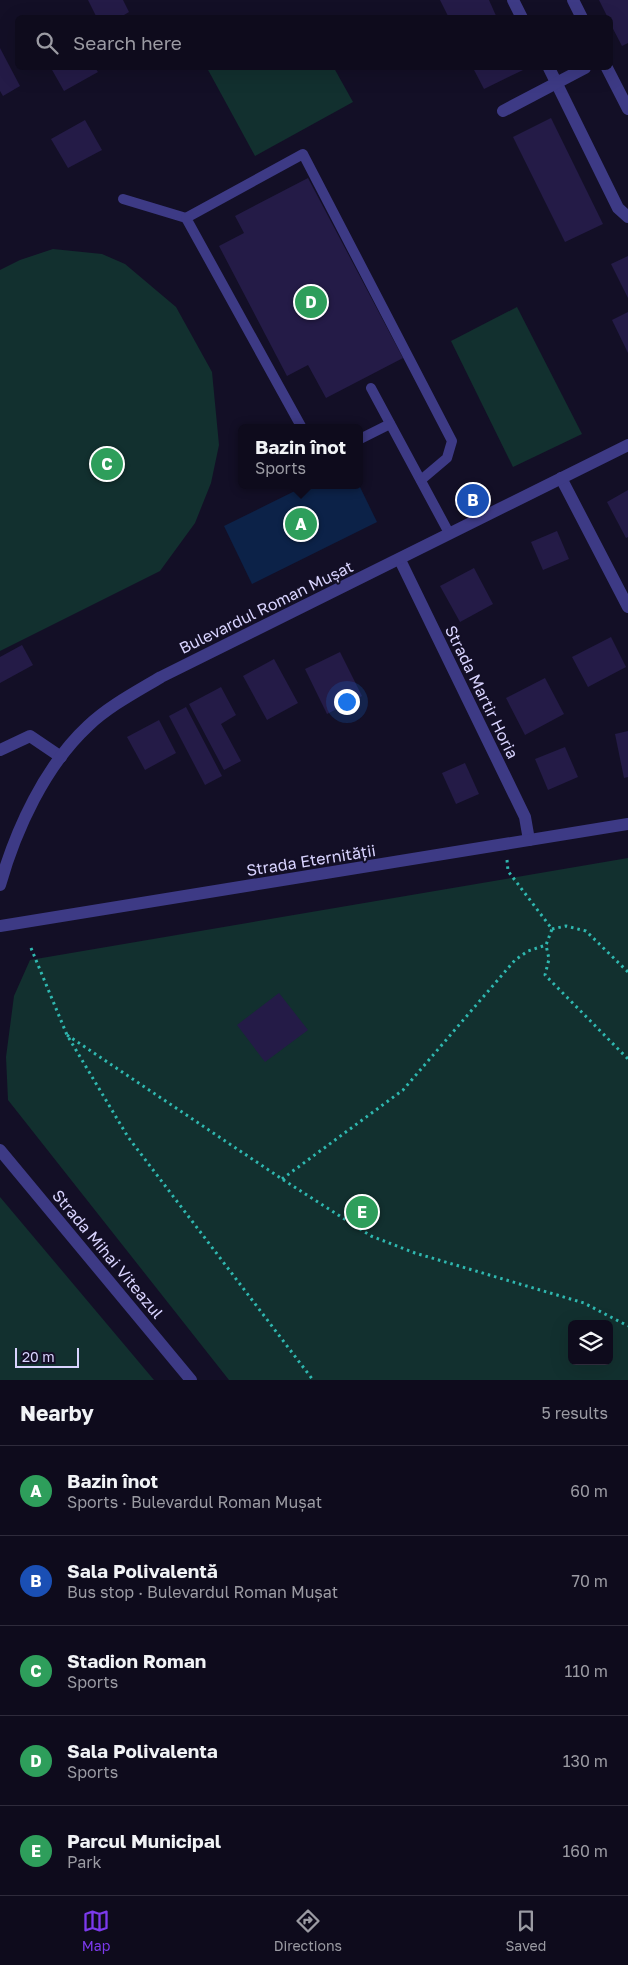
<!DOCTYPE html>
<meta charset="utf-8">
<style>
:root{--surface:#0e0b1c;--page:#171425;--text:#f1f3f6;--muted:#9b9ba3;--line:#2e2b3b;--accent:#7c3aed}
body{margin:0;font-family:"Golos Text",sans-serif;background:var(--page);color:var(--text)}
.controls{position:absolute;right:15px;bottom:15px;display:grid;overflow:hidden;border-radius:8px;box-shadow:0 5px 20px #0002}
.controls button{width:45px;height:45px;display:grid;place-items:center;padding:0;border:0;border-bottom:1px solid var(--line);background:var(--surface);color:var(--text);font:25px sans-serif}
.scale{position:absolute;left:15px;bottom:12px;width:64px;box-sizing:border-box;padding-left:5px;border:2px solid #d9d4ff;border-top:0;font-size:14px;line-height:18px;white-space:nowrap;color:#d9d4ff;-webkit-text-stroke:4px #130f26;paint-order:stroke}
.you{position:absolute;left:346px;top:701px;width:18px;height:18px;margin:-12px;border:4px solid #fff;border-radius:50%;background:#1a73e8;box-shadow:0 0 0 8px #1a73e833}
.badge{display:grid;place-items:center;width:32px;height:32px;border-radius:50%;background:var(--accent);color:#fff;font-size:16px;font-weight:700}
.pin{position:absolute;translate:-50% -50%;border:2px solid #fff;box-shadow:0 1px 5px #0006}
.popup{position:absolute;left:238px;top:424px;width:125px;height:65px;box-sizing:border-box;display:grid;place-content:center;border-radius:8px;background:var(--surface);filter:drop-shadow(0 1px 4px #0005);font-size:16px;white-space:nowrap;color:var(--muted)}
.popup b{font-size:19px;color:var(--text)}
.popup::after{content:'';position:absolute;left:50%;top:100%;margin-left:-10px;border:10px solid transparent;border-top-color:var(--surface)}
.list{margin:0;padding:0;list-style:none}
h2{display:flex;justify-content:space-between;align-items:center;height:65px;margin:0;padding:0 20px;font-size:21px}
h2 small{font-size:16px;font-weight:400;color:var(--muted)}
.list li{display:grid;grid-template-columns:32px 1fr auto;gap:15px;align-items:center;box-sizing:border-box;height:90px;padding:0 20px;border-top:1px solid var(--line)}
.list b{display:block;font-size:19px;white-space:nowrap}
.list p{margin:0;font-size:16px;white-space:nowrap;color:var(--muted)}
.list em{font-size:16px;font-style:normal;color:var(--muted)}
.icon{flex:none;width:28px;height:28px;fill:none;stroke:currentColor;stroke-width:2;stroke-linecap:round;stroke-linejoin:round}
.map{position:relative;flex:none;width:628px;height:1380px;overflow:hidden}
.search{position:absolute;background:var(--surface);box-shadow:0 5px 20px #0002;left:15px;right:15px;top:15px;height:55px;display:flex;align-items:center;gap:12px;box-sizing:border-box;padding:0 18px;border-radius:8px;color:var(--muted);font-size:19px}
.sheet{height:515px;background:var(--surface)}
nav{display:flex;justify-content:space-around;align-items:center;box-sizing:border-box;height:70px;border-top:1px solid var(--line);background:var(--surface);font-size:14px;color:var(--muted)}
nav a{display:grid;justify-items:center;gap:2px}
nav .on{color:var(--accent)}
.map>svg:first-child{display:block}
.green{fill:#12302f;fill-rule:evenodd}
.water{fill:#0c2248}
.building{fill:#241b47}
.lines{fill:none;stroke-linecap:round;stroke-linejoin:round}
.path{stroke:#2fb8b0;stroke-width:3;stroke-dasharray:2.5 4;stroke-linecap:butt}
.service{stroke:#3d3a85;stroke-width:10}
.minor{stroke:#3d3a85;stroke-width:12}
.tertiary{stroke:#3d3a85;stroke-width:12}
.labels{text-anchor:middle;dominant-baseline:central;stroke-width:4;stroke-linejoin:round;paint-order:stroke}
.street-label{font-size:16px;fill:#d9d4ff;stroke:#130f26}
</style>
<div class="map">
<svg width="628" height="1380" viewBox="0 0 628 1380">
<rect width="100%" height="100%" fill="#130f26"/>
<g class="green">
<path d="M207 68H334L353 102 255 156Z"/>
<path d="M53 249 102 254 125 264 176 307 212 372 219 445 211 483 195 523 160 571 0 651V270L20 260Z"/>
<path d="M517 307 582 434 513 467 451 341Z"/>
<path d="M628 858V1380H229L8 1100 6 1057 14 996 30 960ZM572 1324H609V1361H572Z"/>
<path d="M0 1197 154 1380H0Z"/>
</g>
<path class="water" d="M307 485H359L377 522 252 584 224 526Z"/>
<g class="building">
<path d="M88 0H123L129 12 119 18H97Z"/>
<path d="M440 0H489L497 18H449Z"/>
<path d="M599 0H628V43L622 46 610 23V18H608Z"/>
<path d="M0 48 20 86 3 96 0 91Z"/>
<path d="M51 68H95L98 72 64 91Z"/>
<path d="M473 68H521L523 70 484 89Z"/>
<path d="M551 118 603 224 565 242 513 137Z"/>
<path d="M85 120 102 150 68 168 51 139Z"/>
<path d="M308 178 403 358 326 398 308 365 287 376 219 246 244 233 235 216Z"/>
<path d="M628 256V298L611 264Z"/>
<path d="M628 312V353L612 320Z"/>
<path d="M628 490V537L626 538 607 502Z"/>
<path d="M557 531 569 559 543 570 531 542Z"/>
<path d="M474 568 493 604 460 622 440 586Z"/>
<path d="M611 637 626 667 588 687 572 657Z"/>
<path d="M22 645 33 665 0 683V657Z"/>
<path d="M340 652 362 696 327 714 305 669Z"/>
<path d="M274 659 298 703 267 720 243 676Z"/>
<path d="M545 678 564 714 525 735 506 698Z"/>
<path d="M221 687 236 715 221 724 241 761 224 770 189 704Z"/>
<path d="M186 707 222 776 205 785 169 716Z"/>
<path d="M159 720 176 753 145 770 127 737Z"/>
<path d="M628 731V777L624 778 615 734Z"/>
<path d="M565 747 578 777 548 790 535 759Z"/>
<path d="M465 763 479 794 456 804 442 773Z"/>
<path d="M279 993 308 1030 265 1062 237 1025Z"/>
</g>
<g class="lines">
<g class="path">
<path d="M507 860 508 871 552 929 546 945 549 959 545 975 628 1059"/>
<path d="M552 929 566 926 586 931 628 972"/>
<path d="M31 948 67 1035 128 1137 313 1380"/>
<path d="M67 1035 282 1179 371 1236 415 1253 584 1303 628 1326"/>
<path d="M282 1179 403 1090 515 960 528 951 546 945"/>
</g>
<g class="service">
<path d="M123 199 186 218"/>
<path d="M371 388 449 533"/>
<path d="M302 428 186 218 303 154 452 441 447 458 421 480"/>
<path d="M360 439 390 424"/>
</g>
<g class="minor">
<path d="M513 0 522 18"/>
<path d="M573 0 582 18"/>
<path d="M549 68 618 208 628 217"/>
<path d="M607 68 628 109"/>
<path d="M503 111 585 68"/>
<path d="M561 478 628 607"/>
<path d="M400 560 525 817 529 840"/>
<path d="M0 926 628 824"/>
</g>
<g class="tertiary">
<path d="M0 750 30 736 61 757"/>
<path d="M0 885C16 829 45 766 88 726 109 706 136 692 161 677L628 445"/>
<path d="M0 1150 191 1380"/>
</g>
</g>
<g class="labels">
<g class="street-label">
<text transform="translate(266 607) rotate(-26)">Bulevardul Roman Mușat</text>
<text transform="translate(482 692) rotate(64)">Strada Martir Horia</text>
<text transform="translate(311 860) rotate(-9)">Strada Eternității</text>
<text transform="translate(108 1254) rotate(50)">Strada Mihai Viteazul</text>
</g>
</g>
</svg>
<div class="controls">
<button><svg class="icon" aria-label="layers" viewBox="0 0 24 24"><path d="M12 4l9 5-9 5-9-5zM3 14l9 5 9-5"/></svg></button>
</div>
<div class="scale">20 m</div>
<div class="you"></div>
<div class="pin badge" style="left:301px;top:524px;background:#2e9e5b">A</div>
<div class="popup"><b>Bazin înot</b>Sports</div>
<div class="pin badge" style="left:473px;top:500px;background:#1a4fb4">B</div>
<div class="pin badge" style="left:107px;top:464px;background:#2e9e5b">C</div>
<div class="pin badge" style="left:311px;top:302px;background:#2e9e5b">D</div>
<div class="pin badge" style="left:362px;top:1212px;background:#2e9e5b">E</div>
<div class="search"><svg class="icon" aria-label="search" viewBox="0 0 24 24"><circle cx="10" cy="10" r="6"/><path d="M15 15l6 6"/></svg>Search here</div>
</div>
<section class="sheet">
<h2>Nearby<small>5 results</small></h2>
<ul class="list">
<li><span class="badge" style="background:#2e9e5b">A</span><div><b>Bazin înot</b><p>Sports · Bulevardul Roman Mușat</p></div><em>60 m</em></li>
<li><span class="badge" style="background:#1a4fb4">B</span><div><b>Sala Polivalentă</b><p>Bus stop · Bulevardul Roman Mușat</p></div><em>70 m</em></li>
<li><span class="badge" style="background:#2e9e5b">C</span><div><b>Stadion Roman</b><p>Sports</p></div><em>110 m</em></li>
<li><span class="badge" style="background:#2e9e5b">D</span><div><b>Sala Polivalenta</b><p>Sports</p></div><em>130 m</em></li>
<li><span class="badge" style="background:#2e9e5b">E</span><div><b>Parcul Municipal</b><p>Park</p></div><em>160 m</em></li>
</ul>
</section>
<nav>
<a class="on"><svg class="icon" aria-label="map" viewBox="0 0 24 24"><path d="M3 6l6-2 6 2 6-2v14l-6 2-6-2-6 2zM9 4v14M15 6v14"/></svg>Map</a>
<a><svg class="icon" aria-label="directions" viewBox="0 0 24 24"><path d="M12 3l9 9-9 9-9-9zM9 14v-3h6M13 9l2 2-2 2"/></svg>Directions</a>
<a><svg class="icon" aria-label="saved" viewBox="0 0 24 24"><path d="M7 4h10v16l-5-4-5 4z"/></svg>Saved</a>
</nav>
